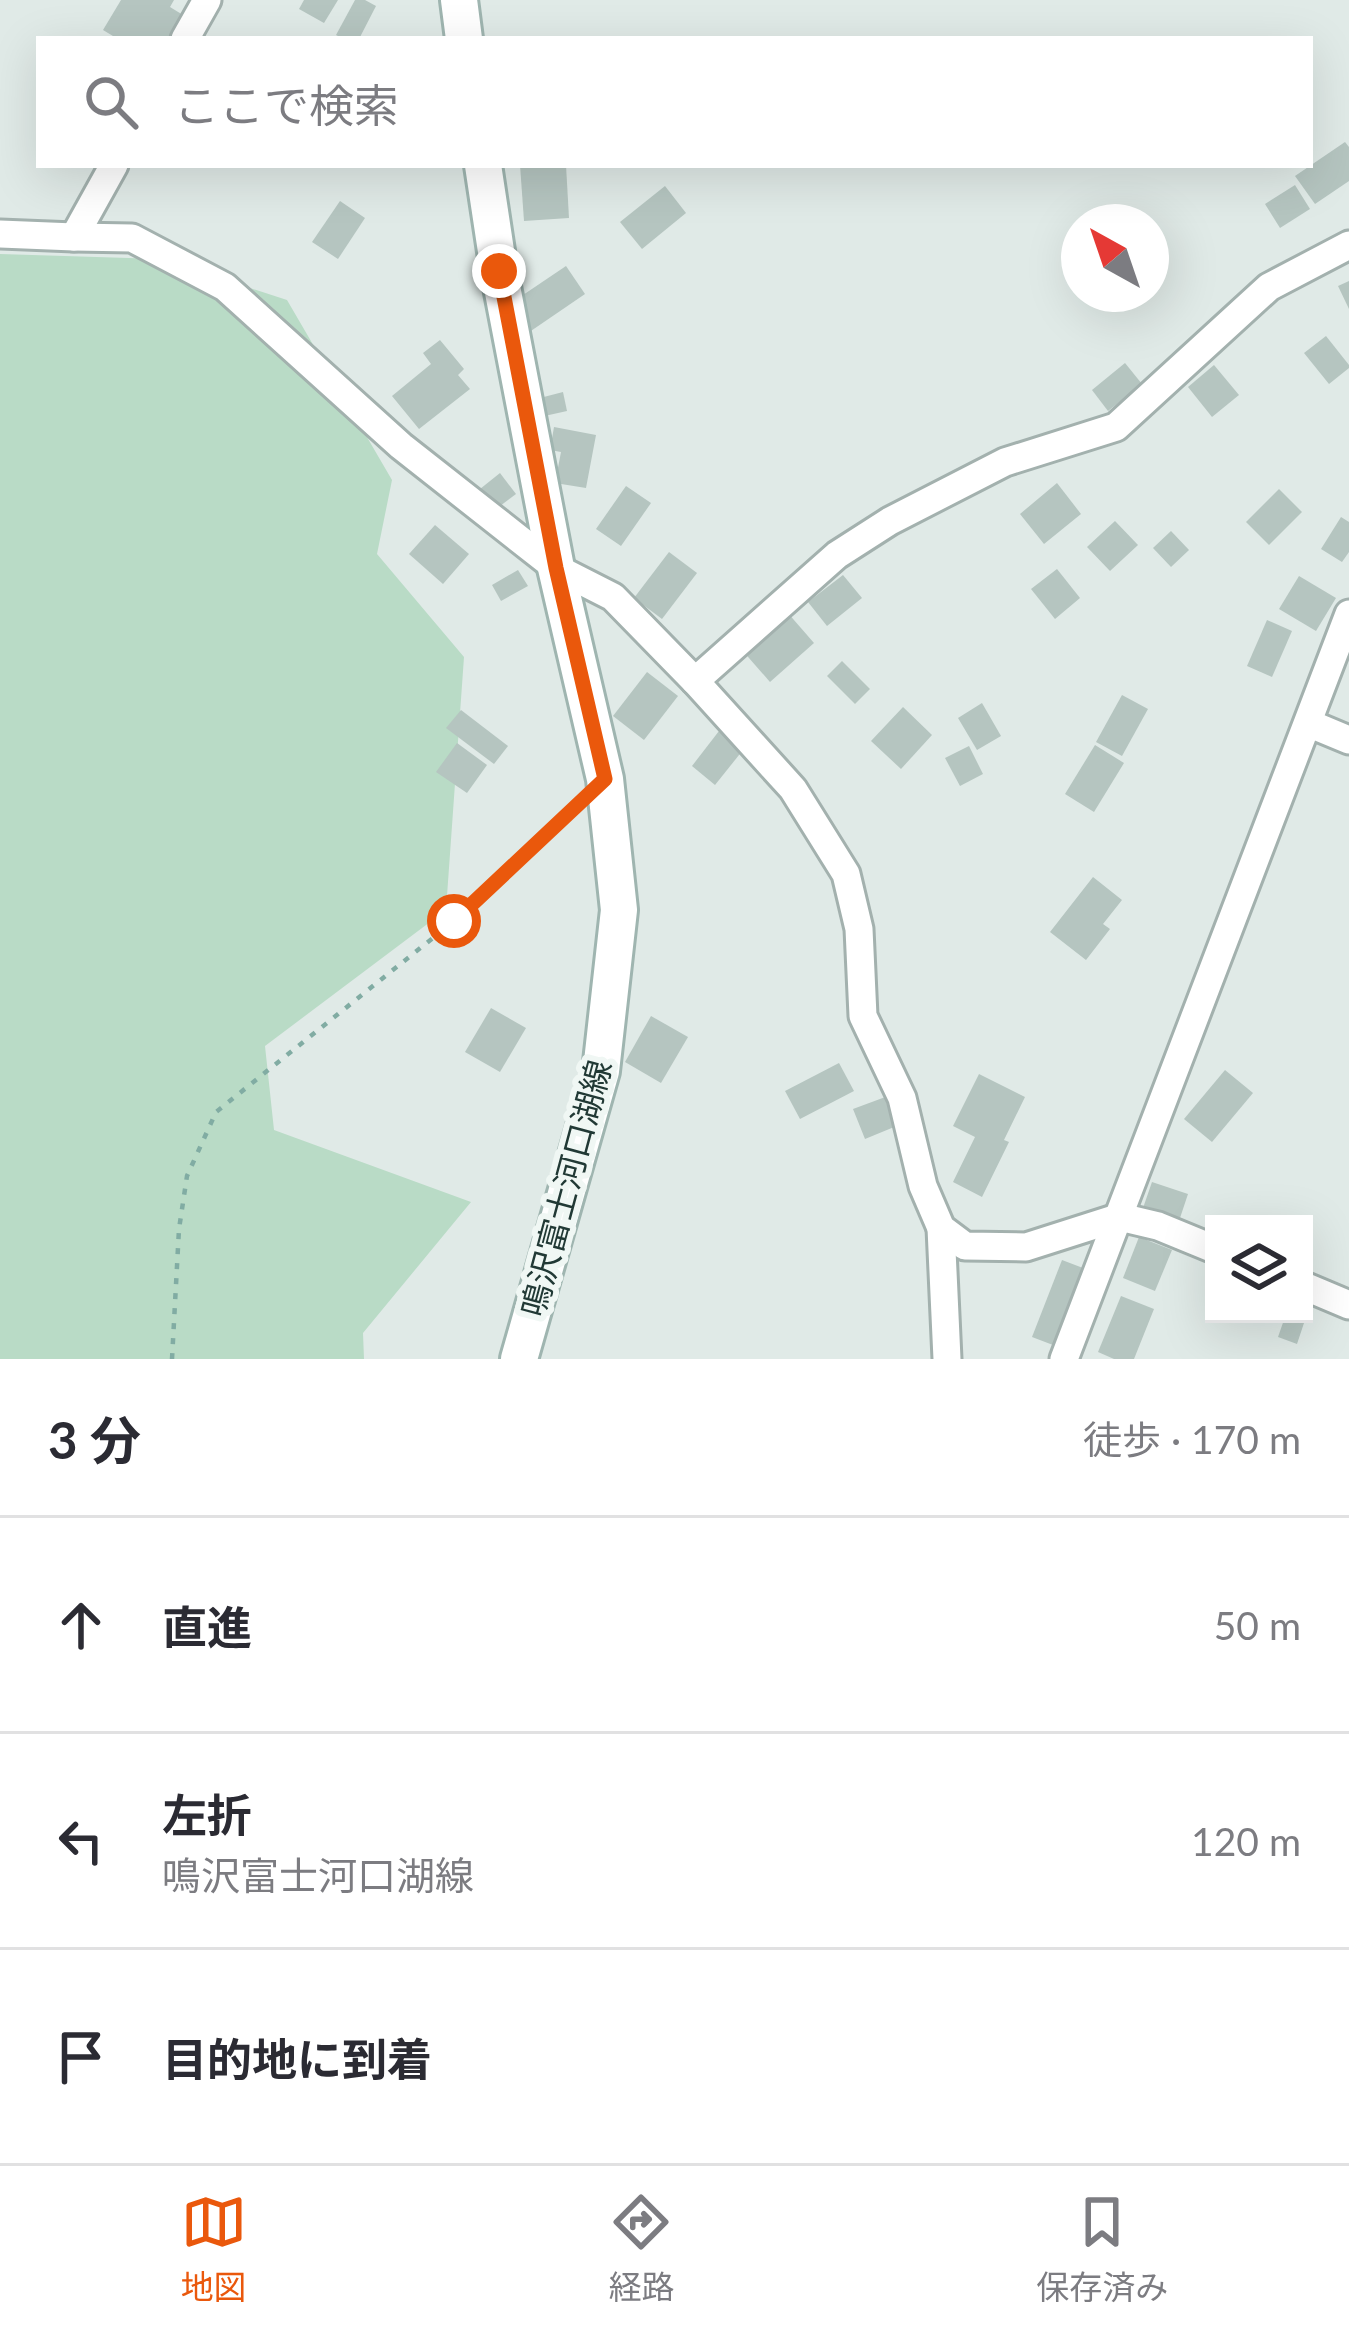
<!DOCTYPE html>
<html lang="ja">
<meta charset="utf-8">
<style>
:root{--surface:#fff;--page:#f7f7f7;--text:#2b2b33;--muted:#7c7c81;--line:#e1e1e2;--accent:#ea580c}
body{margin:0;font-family:Lato,"Noto Sans JP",sans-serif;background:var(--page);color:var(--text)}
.controls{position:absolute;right:36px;bottom:36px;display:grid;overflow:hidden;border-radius:0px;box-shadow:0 12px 48px #0002}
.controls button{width:108px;height:108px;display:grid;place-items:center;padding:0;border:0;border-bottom:3px solid var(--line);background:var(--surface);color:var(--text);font:60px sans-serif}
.compass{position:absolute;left:1061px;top:204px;width:108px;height:108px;border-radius:50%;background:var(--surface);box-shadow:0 12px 48px #0002;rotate:320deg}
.stop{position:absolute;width:36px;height:36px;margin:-27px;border:9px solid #ea580c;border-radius:50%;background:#fff}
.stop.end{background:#ea580c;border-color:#fff;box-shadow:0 3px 12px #0008}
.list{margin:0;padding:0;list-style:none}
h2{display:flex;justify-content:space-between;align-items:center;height:156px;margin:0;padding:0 48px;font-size:51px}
h2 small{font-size:39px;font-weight:400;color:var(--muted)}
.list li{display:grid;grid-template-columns:78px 1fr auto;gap:36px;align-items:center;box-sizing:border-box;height:216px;padding:0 48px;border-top:3px solid var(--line)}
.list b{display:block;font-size:45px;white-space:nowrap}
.list p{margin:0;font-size:39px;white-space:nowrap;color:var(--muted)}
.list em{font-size:39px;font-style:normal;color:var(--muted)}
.icon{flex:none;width:66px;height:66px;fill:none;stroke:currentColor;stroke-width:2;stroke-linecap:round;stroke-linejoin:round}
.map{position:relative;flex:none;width:1349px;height:1359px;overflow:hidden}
.search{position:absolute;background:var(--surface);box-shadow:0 12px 48px #0002;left:36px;right:36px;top:36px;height:132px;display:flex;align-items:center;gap:30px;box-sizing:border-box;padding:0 42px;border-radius:0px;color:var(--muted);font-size:45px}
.sheet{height:804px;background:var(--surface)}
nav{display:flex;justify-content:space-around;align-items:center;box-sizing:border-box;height:168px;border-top:3px solid var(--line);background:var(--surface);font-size:33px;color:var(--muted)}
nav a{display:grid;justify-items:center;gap:6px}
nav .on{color:var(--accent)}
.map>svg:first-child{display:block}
.green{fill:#b9dbc6}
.building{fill:#b5c5c0}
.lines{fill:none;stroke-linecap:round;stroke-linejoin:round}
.street-casing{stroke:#a3b1ae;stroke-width:33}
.secondary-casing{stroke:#9fb5b0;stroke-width:42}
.path{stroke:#81aca3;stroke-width:4.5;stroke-dasharray:6 9;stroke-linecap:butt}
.street{stroke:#fff;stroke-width:27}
.secondary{stroke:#fff;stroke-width:36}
.route{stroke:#ea580c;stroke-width:15}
.labels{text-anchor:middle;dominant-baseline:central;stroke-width:12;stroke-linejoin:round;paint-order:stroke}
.street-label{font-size:33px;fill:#213935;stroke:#f0f7f4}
</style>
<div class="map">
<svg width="1349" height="1359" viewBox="0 0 1349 1359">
<rect width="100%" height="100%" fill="#e0eae7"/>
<path class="green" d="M0 254 161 259 287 300 392 480 377 554 464 657 446 910 265 1046 274 1130 471 1202 363 1333 364 1359H0Z"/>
<g class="building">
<path d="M121 0H174L170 7 183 15 168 39H118L103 30Z"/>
<path d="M304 0H338L324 23 299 9Z"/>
<path d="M355 0H365L376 6 359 39H344L336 35Z"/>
<path d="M1345 142 1349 147V181L1315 204 1295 176Z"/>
<path d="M520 165H566L569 218 524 221Z"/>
<path d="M1295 185 1310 209 1280 228 1265 204Z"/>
<path d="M665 186 686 213 642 249 620 222Z"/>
<path d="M340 201 365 218 338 259 312 242Z"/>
<path d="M566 266 585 294 525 335 523 295Z"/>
<path d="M1349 281V309L1338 286Z"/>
<path d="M1326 336 1349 365V368L1329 384 1304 353Z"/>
<path d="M440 340 464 369 458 375 470 389 419 429 392 396 431 364 423 353Z"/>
<path d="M1125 363 1142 384 1108 411 1092 390Z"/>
<path d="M1214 365 1239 395 1212 417 1188 387Z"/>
<path d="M563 392 567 411 540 417 536 399Z"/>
<path d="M554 427 596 435 586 488 555 483 561 452 550 450Z"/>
<path d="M500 473 516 494 496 509 480 489Z"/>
<path d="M1057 483 1081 514 1044 544 1020 514Z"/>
<path d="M626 486 651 503 621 546 596 529Z"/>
<path d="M1279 489 1302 512 1269 545 1246 522Z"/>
<path d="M1341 517 1349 522V552L1342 562 1321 549Z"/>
<path d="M1115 521 1138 545 1110 571 1087 547Z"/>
<path d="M435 525 469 554 443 584 409 554Z"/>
<path d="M1171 531 1189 550 1171 567 1153 548Z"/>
<path d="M669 552 697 573 662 619 634 598Z"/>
<path d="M1057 569 1080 598 1055 619 1031 589Z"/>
<path d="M518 570 528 586 501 601 492 585Z"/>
<path d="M843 575 862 598 827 626 808 602Z"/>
<path d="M1299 576 1336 598 1316 631 1279 609Z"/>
<path d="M787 612 814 643 770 682 742 650Z"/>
<path d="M1267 620 1292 631 1272 677 1247 666Z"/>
<path d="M842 661 870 689 855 704 827 676Z"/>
<path d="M647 672 678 696 644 740 613 716Z"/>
<path d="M1122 695 1148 709 1122 756 1096 742Z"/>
<path d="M982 703 1001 736 977 750 958 718Z"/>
<path d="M903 707 932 735 901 769 871 741Z"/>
<path d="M461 710 508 746 494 764 446 728Z"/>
<path d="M719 731 743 750 715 785 692 766Z"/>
<path d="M457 743 487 765 467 793 436 772Z"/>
<path d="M1095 745 1124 763 1094 812 1065 794Z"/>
<path d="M969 746 983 774 960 786 945 758Z"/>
<path d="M1093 877 1122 900 1103 924 1110 929 1086 960 1050 932Z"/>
<path d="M491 1008 526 1028 500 1072 465 1052Z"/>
<path d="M651 1016 688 1037 661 1083 625 1062Z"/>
<path d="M839 1063 854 1091 800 1119 785 1091Z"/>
<path d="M1225 1070 1253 1093 1212 1142 1184 1119Z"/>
<path d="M979 1074 1025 1097 1004 1140 1009 1142 982 1197 953 1182 975 1137 953 1126Z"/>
<path d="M888 1096 899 1125 865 1139 853 1109Z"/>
<path d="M1152 1182 1188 1194 1179 1221 1143 1208Z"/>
<path d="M1139 1237 1172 1250 1155 1291 1123 1278Z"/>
<path d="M1062 1260 1083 1268 1053 1345 1032 1337Z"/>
<path d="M1121 1296 1154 1309 1134 1359H1114L1098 1352Z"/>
<path d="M1304 1306 1309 1308 1297 1344 1278 1337 1286 1314H1304Z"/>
</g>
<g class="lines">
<defs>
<g id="street">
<path d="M185 39 207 0"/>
<path d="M0 234 74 237 114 165"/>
<path d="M74 237 132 238 225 287 401 446 556 568 613 597 695 681 793 789 846 874 859 929 863 1016 902 1098 923 1186 941 1228 965 1246 1026 1247 1120 1217 1158 1226 1214 1249"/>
<path d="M695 681 837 555 890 521 1005 462 1116 427 1269 287 1349 245"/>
<path d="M1308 723 1349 740"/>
<path d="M941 1228 947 1359"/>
<path d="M1304 1286 1349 1305"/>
<path d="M1064 1359 1349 614"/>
</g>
<g id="secondary">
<path d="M459 0 464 39"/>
<path d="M483 165 499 271 556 568 605 779 619 910 601 1071 519 1359"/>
</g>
</defs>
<use href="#street" class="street-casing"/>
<use href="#secondary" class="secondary-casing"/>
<path class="path" d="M172 1359 179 1229 187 1176 216 1112 454 921 576 807"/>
<use href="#street" class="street"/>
<use href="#secondary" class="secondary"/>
</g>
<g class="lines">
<path class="route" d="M454 921 605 779 556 568 499 271"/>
</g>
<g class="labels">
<g class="street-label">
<text transform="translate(565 1188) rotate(-75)">鳴沢富士河口湖線</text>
</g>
</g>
</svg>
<div class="controls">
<button><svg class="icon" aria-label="layers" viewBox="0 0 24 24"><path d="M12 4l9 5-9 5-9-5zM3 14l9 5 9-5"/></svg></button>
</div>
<svg class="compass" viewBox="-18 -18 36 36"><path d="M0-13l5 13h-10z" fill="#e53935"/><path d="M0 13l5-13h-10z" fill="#7c7c81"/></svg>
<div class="stop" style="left:454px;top:921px"></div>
<div class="stop end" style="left:499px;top:271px"></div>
<div class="search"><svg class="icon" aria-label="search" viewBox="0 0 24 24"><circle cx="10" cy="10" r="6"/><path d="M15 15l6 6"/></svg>ここで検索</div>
</div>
<section class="sheet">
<h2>3 分<small>徒歩 · 170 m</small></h2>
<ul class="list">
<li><svg class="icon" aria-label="ahead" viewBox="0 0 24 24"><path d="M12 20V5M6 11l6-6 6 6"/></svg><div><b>直進</b></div><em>50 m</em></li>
<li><svg class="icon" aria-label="left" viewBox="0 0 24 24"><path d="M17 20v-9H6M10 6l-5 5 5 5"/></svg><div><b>左折</b><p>鳴沢富士河口湖線</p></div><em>120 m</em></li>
<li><svg class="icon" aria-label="arrive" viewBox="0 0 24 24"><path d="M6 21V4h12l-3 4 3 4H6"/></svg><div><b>目的地に到着</b></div></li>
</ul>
</section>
<nav>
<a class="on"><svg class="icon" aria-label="map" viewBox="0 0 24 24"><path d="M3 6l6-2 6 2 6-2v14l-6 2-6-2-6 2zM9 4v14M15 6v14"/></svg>地図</a>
<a><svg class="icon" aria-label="directions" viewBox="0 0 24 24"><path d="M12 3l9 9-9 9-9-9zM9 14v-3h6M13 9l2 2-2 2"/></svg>経路</a>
<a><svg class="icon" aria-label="saved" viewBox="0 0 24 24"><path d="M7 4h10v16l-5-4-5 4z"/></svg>保存済み</a>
</nav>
